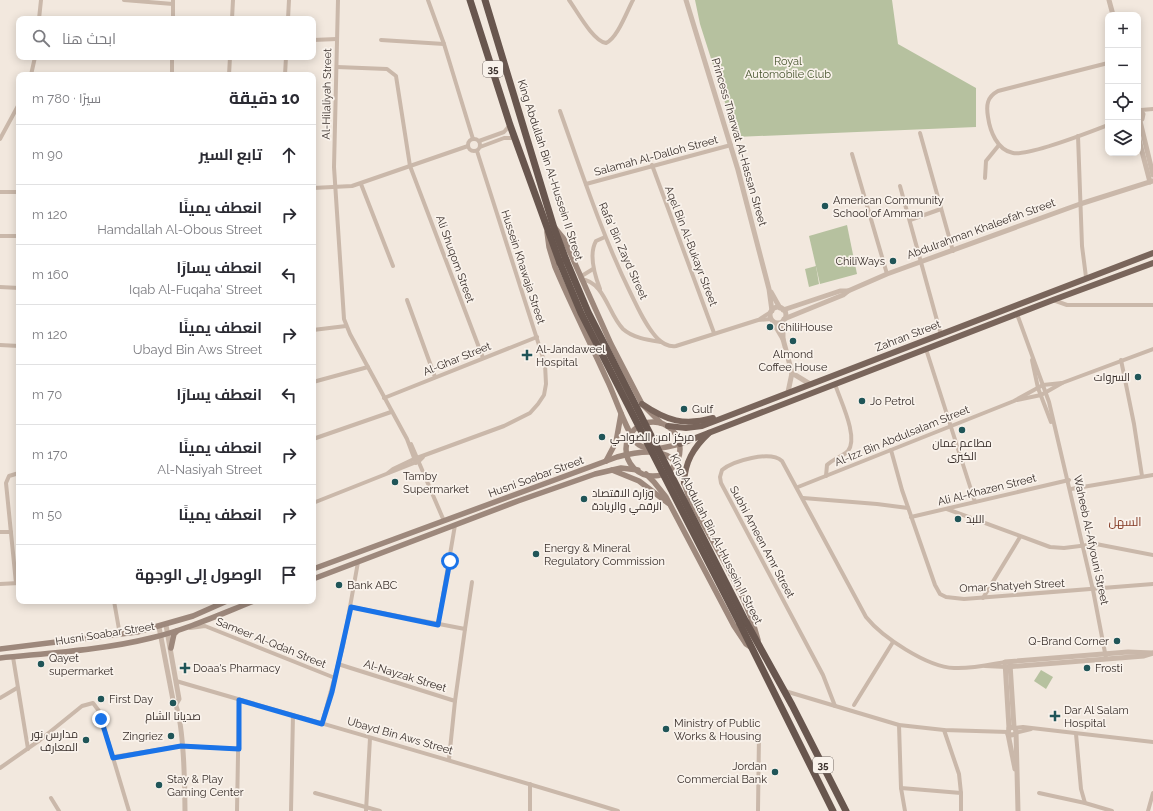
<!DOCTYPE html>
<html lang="ar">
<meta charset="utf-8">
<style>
:root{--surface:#fff;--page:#f2f2f3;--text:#2b2b33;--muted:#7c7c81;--line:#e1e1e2}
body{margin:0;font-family:Raleway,Cairo,sans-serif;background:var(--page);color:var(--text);direction:rtl}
.controls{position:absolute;right:12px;top:12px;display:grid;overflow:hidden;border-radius:8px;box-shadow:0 2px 10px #0003}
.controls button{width:36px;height:36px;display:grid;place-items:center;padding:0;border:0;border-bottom:1px solid var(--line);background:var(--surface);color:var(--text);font:20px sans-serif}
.stop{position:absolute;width:12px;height:12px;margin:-9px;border:3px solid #1a73e8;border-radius:50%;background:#fff}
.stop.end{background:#1a73e8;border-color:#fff;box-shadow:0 1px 4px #0008}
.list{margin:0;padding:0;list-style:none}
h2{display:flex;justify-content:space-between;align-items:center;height:52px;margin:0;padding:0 16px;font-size:17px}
h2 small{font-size:13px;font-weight:400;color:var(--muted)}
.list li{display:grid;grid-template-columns:26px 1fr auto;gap:12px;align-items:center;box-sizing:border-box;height:60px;padding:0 16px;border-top:1px solid var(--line)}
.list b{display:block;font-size:15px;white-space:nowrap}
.list p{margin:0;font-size:13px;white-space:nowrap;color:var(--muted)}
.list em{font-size:13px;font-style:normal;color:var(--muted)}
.icon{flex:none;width:22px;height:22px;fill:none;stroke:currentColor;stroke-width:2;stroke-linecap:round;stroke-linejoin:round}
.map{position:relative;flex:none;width:1153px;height:811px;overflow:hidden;direction:ltr}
.search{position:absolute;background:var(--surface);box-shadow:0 2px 10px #0003;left:16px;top:16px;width:300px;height:44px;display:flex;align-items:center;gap:10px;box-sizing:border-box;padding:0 14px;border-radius:8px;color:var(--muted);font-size:15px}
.panel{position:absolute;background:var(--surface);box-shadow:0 2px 10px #0003;left:16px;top:72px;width:300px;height:532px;border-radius:8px;direction:rtl}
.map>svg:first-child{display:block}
.green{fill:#b6c19f}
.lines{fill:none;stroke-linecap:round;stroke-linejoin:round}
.minor{stroke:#cab8aa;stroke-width:4}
.tertiary{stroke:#cab8aa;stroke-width:5}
.secondary{stroke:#9d887c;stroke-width:5.5}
.primary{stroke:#79655b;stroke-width:6}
.trunk{stroke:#68564e;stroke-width:7}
.trunk-bridge{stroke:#68564e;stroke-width:7}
.route{stroke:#1a73e8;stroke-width:5}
.poi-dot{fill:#205558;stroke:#f9f2eb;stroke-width:1.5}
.labels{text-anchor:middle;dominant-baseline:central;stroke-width:3.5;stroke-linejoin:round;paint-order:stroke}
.shield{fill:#f9f2eb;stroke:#726964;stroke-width:1}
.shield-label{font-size:10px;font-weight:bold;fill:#382e2a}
.park-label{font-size:11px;fill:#47552e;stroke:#f9f2eb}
.street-label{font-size:11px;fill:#382e2a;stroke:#f9f2eb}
.poi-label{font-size:11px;fill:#382e2a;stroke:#f9f2eb;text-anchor:start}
.neighbourhood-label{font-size:12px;fill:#843b26;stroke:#f9f2eb}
</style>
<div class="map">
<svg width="1153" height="811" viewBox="0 0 1153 811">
<rect width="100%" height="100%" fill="#f2e8de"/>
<g class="green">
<path d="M695 0H892L898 44 976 88V127L736 137 700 24Z"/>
<path d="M847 225 857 274 820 284 809 236Z"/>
<path d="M816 266 819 284 809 287 805 269Z"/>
<path d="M1041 670 1053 677 1046 689 1034 681Z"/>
</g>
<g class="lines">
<g class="minor">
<path d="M124 0 173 4"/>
<path d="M338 0 334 167 344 319 350 334 407 439 416 463"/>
<path d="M428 0 444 44 473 139"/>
<path d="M569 0C577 11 593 41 606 43 617 39 627 11 633 0"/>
<path d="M39 19 41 0"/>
<path d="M173 19V0"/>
<path d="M232 19 233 0"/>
<path d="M288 19 289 0"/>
<path d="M313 40 337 39"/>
<path d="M381 40 444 44"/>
<path d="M1108 63 998 91C987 97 986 105 988 117 990 131 997 150 1013 153 1029 156 1090 132 1108 125"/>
<path d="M337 67 387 69 396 76 410 166 483 358"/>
<path d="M31 75 35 57"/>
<path d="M172 75V57"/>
<path d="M229 75 230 57"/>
<path d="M285 75 286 57"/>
<path d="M1141 110 1153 109"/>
<path d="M560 111C582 173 602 235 631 294 638 308 646 327 658 339 663 344 668 347 676 346L758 320 771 319"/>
<path d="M920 133 953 251"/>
<path d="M1078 136 1082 246 1086 277"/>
<path d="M0 139 19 104"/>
<circle cx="474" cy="145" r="6"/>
<path d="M479 141 504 132 510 125"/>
<path d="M480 147 504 138H515"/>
<path d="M852 154 887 274"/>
<path d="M652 165 714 333"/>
<path d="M985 178 986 161 999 145"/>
<path d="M361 184 393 266"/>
<path d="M586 184 731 145"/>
<path d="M900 186 941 335"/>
<path d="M313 188 352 186 468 146"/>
<path d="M0 192H19"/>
<path d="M910 220 941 209"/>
<path d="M0 236H19"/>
<path d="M580 277 593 269"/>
<path d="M581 279C605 282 608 314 623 329 633 338 648 340 661 342"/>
<path d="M0 287 19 288"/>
<path d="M600 289C595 276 588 255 596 241L605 237"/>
<path d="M407 300 435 377"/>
<path d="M1053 300 1067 305H1153"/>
<path d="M1017 314 1049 402 1093 590 1106 658"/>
<path d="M760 319 771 312"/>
<path d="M313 330 346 326"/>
<path d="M0 345 19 346"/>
<path d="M926 349 975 502"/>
<path d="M1032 360 1038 388 1051 422"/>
<path d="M1121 360 1134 424 1142 476"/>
<path d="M313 382 368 367"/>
<path d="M384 398 537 337"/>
<path d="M1017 400 1041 395 1062 383 1153 349"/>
<path d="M313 439 391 412"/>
<path d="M411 444 444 521"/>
<path d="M891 450 902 490 935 585 940 594 946 597 964 599 1153 584"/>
<path d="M388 473 393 469 414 459 504 426 530 413 538 404 544 395 546 384 545 364 477 151"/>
<path d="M826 476 827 465C833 459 842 457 848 451 859 437 840 400 835 384"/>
<path d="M798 487 1014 401 1043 385 1062 383"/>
<path d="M1071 489 1153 475"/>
<path d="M803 498 877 504 908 508"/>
<path d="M313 503 419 461 423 457"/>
<path d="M947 509 1050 547 1064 548 1096 544 1153 555"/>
<path d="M911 517 1069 480"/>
<path d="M0 532H11"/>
<path d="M16 583 6 483 9 476 19 473"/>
<path d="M0 584 19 583"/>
<path d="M983 598 1020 537"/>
<path d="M114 601 120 635"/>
<path d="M351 607 465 629 472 582"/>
<path d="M438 625 455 525"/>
<path d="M190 628 205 626 335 678"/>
<path d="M13 657 28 749"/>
<path d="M338 664 455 701 449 759"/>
<path d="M985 666 1006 667"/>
<path d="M176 681C323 724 471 766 618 811"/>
<path d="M785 691 899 725 944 730 1008 732"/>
<path d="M0 698 17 688"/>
<path d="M455 701 465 629"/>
<path d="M854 705 893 642"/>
<path d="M835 706 823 675 721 483 720 477 722 470C733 461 770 450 782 461L866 617C882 637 927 667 954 668 971 669 988 665 1005 662"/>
<path d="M322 724 343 646 358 562"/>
<path d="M899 725 901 788 905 811"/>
<path d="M1015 728 1023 727 1153 742"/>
<path d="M944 730 959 774 961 793"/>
<path d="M1015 733 1031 729"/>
<path d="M1076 734 1081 789 1085 803 1112 811"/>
<path d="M113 757 181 746 239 749"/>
<path d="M0 768 40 740 82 706 93 703 99 711 129 811"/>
<path d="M901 788 961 793V811"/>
<path d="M315 793 380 811"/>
<path d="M1039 793 1085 803"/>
<path d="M51 798 59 811"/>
<path d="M237 811 239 700"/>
<path d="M291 811 293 715"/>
<path d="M366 811 370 738"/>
<path d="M530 811V784"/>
<path d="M758 811 759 734"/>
<path d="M1148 811 1153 793"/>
</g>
<g class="tertiary">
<path d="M686 0 738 170 769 289 772 311"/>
<path d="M1109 0 1113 15"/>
<path d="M1138 108 1143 114 1142 119 1138 121"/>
<path d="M1140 121 1153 175"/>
<path d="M1138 136 1150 182"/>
<path d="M771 292 780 308"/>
<circle cx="778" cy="315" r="8"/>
<path d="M783 310 840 291H848"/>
<path d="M784 319 843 295 848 291 887 274 1080 204 1153 181"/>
<path d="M783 321V339L792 373 788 392"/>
<path d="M773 322 783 339"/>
<path d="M792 373 810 384"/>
<path d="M166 625 179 699 176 704"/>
<path d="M159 627 173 700C184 713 185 791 185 811"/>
<path d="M1010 664 1014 727"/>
<path d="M1006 667 1144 656 1153 653"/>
<path d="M1009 728 1005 662 1128 652 1153 653"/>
<path d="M1008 734 1015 769"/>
<path d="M1015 734 1012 735 1008 734 1009 728 1014 727 1016 731 1018 811"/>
</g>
<g class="secondary">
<path d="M555 228 564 239 611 344 642 404 661 423"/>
<path d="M547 232 549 247 555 267C571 305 590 342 607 380 614 393 628 438 639 445 650 452 668 447 680 444"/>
<circle cx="653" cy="449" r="27"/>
<path d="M606 461 616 442 621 414"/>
<path d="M612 470 639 481 668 503"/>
<path d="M646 474 654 482 666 497 734 626 746 644 752 648"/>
<path d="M313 569 617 457C632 453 658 448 671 458 681 466 684 485 689 497 712 544 745 589 758 640"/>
<path d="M313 579 518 501 595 474 621 468 638 470"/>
<path d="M171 648 174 634 177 631"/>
<path d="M0 649 137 632 193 616 227 601"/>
<path d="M0 658C49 653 103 650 151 638 186 630 221 614 254 601"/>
</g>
<g class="primary">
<path d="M642 404C667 421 684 426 713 418"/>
<path d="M668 426 686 428 702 426 1153 253"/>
<path d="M680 444 1053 300 1153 263"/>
<path d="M684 483C685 462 693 448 709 433"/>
</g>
<g class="trunk">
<path d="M470 0 510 125 560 263"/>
<path d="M485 0 554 228 566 260"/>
<path d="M746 622 792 705 846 811"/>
<path d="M740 624 833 811"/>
</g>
<g class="trunk-bridge">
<path d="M566 260 588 312 746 622"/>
<path d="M560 263 581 313 610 370 740 624"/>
</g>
</g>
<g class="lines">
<path class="route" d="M101 719 113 758 181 746 239 749V700L322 724 332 692 351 607 438 625 450 561"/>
</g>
<g class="poi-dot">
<circle cx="825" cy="206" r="4"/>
<circle cx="893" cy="261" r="4"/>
<circle cx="770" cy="327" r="4"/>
<circle cx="793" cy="341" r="4"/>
<path d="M525 349h4v4h4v4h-4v4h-4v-4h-4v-4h4z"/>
<circle cx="1138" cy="377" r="4"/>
<circle cx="862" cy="401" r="4"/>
<circle cx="684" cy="409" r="4"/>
<circle cx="962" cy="430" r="4"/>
<circle cx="602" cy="437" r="4"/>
<circle cx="395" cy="482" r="4"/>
<circle cx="584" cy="499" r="4"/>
<circle cx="958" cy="519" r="4"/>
<circle cx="536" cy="554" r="4"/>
<circle cx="339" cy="585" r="4"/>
<circle cx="1117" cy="641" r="4"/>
<circle cx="41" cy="664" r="4"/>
<path d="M183 662h4v4h4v4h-4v4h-4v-4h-4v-4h4z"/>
<circle cx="1087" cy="668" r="4"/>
<circle cx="101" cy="699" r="4"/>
<circle cx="173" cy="703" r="4"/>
<path d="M1053 710h4v4h4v4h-4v4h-4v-4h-4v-4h4z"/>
<circle cx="666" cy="729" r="4"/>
<circle cx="171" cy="736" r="4"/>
<circle cx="86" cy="740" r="4"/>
<circle cx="775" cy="772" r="4"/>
<circle cx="159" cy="785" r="4"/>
</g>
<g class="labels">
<g class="shield">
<rect x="483" y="61" width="20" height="16" rx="3"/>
<rect x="813" y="757" width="20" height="16" rx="3"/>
</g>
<g class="shield-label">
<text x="493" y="69">35</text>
<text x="823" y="765">35</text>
</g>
<g class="park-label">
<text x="788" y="61">Royal<tspan x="788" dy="13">Automobile Club</tspan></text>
</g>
<g class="street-label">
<text transform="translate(327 94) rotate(-89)">Al-Hilaliyah Street</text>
<text transform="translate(739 142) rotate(74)">Princess Tharwat Al-Hassan Street</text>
<text transform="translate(656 156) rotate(-15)">Salamah Al-Dalloh Street</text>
<text transform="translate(550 170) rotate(72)">King Abdullah Bin Al-Hussein II Street</text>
<text transform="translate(981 229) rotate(-20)">Abdulrahman Khaleefah Street</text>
<text transform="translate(691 246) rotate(69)">Aqel Bin Al-Bukayr Street</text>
<text transform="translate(623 251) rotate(66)">Rafa' Bin Zayd Street</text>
<text transform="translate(455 259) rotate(70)">Ali Shuqom Street</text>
<text transform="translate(523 267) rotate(72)">Hussein Khawaja Street</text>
<text transform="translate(908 336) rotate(-21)">Zahran Street</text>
<text transform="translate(457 359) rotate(-22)">Al-Ghar Street</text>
<text transform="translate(902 436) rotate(-22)">Al-Izz Bin Abdulsalam Street</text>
<text transform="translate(536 477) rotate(-20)">Husni Soabar Street</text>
<text transform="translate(987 490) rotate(-14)">Ali Al-Khazen Street</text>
<text transform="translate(716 539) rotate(63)">King Abdullah Bin Al-Hussein II Street</text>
<text transform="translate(1091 540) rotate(78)">Waheeb Al-Afyouni Street</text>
<text transform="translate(762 542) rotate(62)">Subhi Ameen Amr Street</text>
<text transform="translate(1012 586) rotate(-3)">Omar Shatyeh Street</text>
<text transform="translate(105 634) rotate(-9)">Husni Soabar Street</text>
<text transform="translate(271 643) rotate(22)">Sameer Al-Qdah Street</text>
<text transform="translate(405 676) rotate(17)">Al-Nayzak Street</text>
<text transform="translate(400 736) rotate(16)">Ubayd Bin Aws Street</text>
</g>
<g class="poi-label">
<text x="833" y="200">American Community<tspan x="833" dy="13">School of Amman</tspan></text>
<text x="885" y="261" text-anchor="end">ChiliWays</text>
<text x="778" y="327">ChiliHouse</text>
<text x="536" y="349">Al-Jandaweel<tspan x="536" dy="13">Hospital</tspan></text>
<text x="793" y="354" text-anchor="middle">Almond<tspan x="793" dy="13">Coffee House</tspan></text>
<text x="1130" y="377" text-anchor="end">السروات</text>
<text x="870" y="401">Jo Petrol</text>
<text x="692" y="409">Gulf</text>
<text x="610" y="437">مركز امن الضواحي</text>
<text x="962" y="443" text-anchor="middle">مطاعم عمان<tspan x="962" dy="13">الكبرى</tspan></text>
<text x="403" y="476">Tamby<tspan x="403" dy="13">Supermarket</tspan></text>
<text x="592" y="493">وزارة الاقتصاد<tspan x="592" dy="13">الرقمي والريادة</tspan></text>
<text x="966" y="519">اللبد</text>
<text x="544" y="548">Energy &amp; Mineral<tspan x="544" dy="13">Regulatory Commission</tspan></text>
<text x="347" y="585">Bank ABC</text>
<text x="1109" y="641" text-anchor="end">Q-Brand Corner</text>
<text x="49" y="658">Qayet<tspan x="49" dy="13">supermarket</tspan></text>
<text x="193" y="668">Doaa's Pharmacy</text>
<text x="1095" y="668">Frosti</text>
<text x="109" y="699">First Day</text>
<text x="1064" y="710">Dar Al Salam<tspan x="1064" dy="13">Hospital</tspan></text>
<text x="173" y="716" text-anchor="middle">صديانا الشام</text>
<text x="674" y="723">Ministry of Public<tspan x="674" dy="13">Works &amp; Housing</tspan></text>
<text x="78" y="734" text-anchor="end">مدارس نور<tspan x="78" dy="13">المعارف</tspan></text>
<text x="163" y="736" text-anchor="end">Zingriez</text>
<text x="767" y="766" text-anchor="end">Jordan<tspan x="767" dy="13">Commercial Bank</tspan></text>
<text x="167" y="779">Stay &amp; Play<tspan x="167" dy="13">Gaming Center</tspan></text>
</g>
<g class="neighbourhood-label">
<text x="1125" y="522">السهل</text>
</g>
</g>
</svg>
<div class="controls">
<button>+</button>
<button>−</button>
<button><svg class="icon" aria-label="locate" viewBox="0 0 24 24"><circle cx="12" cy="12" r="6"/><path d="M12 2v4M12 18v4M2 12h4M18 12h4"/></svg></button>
<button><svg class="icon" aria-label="layers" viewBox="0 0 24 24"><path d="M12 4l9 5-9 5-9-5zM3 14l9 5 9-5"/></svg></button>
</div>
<div class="stop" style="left:450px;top:561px"></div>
<div class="stop end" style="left:101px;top:719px"></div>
<div class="search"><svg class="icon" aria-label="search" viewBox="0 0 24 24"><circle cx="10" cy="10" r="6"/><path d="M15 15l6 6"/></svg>ابحث هنا</div>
<section class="panel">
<h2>10 دقيقة<small>سيرًا · 780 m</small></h2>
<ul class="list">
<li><svg class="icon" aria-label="ahead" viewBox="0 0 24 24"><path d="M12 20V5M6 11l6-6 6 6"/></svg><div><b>تابع السير</b></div><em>90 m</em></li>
<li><svg class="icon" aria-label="right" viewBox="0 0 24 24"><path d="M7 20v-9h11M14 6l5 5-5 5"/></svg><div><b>انعطف يمينًا</b><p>Hamdallah Al-Obous Street</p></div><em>120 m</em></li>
<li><svg class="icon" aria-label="left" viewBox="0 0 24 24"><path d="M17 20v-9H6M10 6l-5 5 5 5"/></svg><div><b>انعطف يسارًا</b><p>Iqab Al-Fuqaha' Street</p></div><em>160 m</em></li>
<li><svg class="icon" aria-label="right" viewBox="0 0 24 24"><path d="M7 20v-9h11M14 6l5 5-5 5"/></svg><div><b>انعطف يمينًا</b><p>Ubayd Bin Aws Street</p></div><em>120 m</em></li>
<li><svg class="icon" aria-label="left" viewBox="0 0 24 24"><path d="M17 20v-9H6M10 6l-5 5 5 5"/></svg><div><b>انعطف يسارًا</b></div><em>70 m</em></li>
<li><svg class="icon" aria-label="right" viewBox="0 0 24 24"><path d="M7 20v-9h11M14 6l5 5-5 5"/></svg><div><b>انعطف يمينًا</b><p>Al-Nasiyah Street</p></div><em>170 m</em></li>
<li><svg class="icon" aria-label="right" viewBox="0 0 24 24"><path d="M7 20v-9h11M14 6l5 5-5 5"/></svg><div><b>انعطف يمينًا</b></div><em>50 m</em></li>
<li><svg class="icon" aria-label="arrive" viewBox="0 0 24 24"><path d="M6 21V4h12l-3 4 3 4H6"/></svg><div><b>الوصول إلى الوجهة</b></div></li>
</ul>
</section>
</div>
